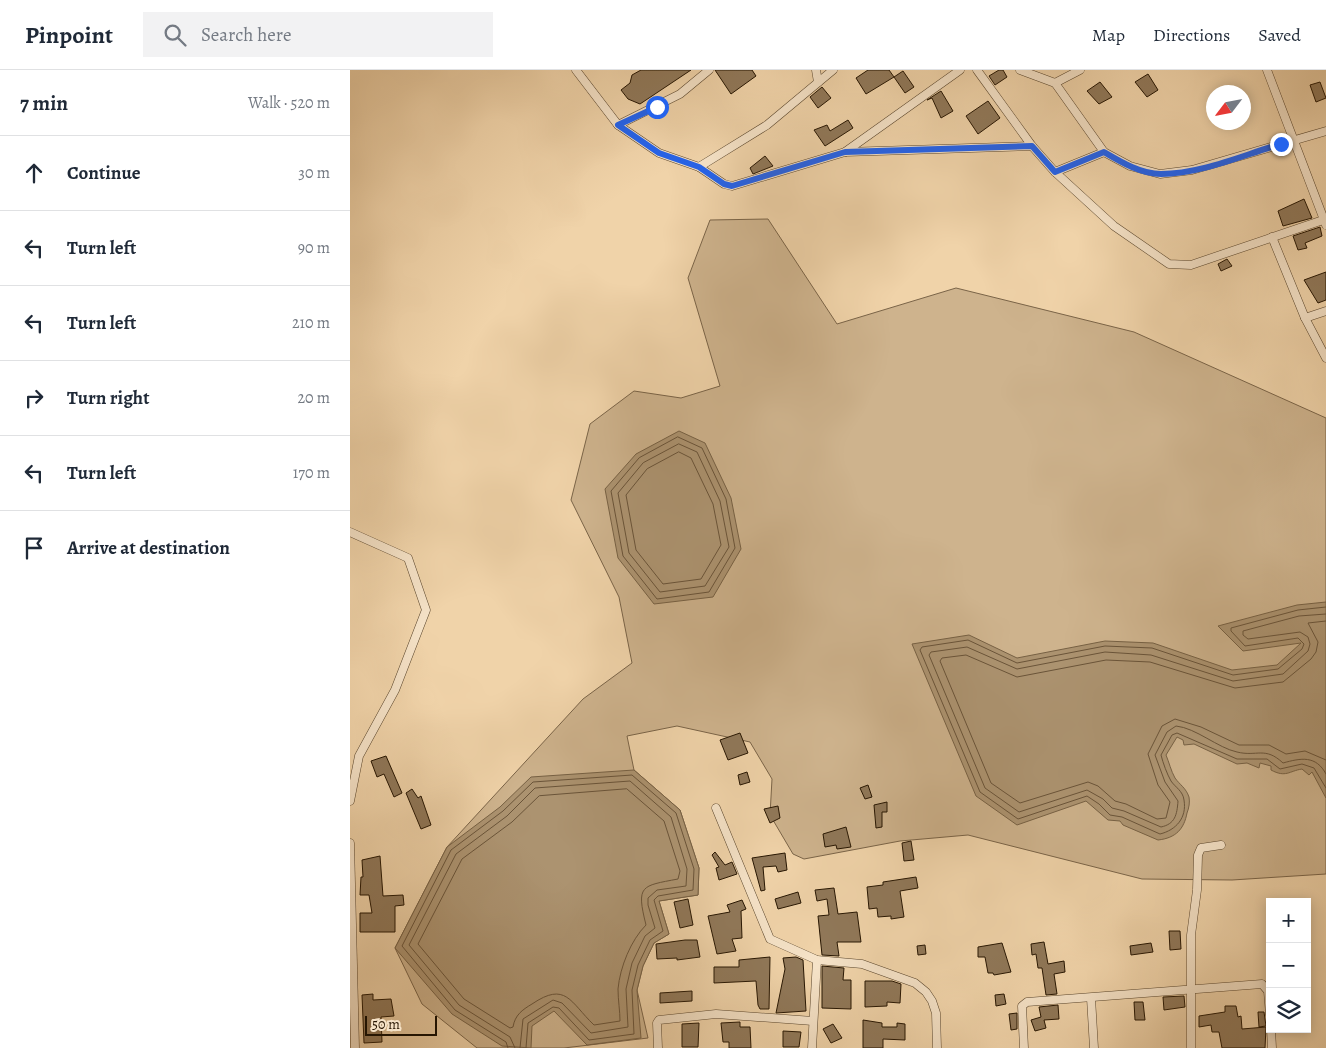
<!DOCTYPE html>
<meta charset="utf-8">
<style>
:root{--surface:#fff;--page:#f2f2f3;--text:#1f2937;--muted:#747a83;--line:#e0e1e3}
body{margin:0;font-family:Alegreya,serif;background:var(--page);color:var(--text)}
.controls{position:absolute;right:15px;bottom:15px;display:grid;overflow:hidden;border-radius:0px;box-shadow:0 2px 12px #0003}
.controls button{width:45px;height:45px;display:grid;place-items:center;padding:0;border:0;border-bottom:1px solid var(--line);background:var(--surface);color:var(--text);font:25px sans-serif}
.compass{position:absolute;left:856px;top:15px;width:45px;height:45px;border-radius:50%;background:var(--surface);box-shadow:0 2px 12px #0003;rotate:238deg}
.scale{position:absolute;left:15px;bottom:12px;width:72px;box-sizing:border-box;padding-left:5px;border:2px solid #271602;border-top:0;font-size:14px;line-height:18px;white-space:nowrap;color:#271602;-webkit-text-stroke:4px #f5e2c7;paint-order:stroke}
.stop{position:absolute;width:15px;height:15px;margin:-11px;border:4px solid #2563eb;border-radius:50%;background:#fff}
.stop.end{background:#2563eb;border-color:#fff;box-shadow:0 1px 5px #0008}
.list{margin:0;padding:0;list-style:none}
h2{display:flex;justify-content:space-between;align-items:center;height:65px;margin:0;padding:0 20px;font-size:21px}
h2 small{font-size:16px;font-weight:400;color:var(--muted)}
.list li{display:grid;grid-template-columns:32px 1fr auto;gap:15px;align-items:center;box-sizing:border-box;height:75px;padding:0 20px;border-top:1px solid var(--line)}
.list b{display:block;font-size:19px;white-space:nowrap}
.list em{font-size:16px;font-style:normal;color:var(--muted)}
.icon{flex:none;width:28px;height:28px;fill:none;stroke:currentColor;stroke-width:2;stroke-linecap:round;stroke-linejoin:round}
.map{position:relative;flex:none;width:976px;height:978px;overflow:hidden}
header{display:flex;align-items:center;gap:30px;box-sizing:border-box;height:70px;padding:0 25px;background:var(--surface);border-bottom:1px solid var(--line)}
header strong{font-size:24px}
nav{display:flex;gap:28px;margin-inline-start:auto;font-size:18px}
.search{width:350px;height:45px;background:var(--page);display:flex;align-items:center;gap:12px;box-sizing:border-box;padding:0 18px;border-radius:0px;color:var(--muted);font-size:19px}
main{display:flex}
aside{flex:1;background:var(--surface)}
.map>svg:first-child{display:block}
.green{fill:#ceb38d;stroke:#7a6448}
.water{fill:#ac9370;stroke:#776144}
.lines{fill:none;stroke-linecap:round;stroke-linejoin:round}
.shore{stroke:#6a5439;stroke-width:1}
.building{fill:#907859;stroke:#271602}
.street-casing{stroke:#59452c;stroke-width:9}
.street{stroke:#f5e2c7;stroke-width:8}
.route{stroke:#2563eb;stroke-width:6}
</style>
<header>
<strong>Pinpoint</strong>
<div class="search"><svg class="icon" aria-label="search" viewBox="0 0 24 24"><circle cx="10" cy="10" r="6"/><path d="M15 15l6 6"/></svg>Search here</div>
<nav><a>Map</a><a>Directions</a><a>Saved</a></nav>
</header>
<main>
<aside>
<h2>7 min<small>Walk · 520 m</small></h2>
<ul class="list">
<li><svg class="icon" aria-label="ahead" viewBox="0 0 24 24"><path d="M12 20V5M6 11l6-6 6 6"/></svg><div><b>Continue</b></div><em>30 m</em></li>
<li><svg class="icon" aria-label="left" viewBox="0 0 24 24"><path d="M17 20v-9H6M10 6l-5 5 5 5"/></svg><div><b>Turn left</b></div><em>90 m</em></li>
<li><svg class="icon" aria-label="left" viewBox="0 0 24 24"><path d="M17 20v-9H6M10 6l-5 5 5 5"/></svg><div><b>Turn left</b></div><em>210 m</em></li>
<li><svg class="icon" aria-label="right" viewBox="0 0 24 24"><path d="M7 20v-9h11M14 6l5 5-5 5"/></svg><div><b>Turn right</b></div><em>20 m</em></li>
<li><svg class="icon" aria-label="left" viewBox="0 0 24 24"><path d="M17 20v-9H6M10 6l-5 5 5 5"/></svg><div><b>Turn left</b></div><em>170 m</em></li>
<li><svg class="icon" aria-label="arrive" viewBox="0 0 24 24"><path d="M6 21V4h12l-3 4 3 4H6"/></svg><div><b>Arrive at destination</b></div></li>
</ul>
</aside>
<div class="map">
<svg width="976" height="978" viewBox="0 0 976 978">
<rect width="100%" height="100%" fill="#f0d3a9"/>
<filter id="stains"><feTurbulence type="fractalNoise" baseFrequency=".004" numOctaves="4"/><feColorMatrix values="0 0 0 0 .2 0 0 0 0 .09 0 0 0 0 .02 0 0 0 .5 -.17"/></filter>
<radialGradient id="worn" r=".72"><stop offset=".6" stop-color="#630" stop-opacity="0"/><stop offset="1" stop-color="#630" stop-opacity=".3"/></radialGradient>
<path class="green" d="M418 149 487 254 606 218 784 262 976 348V804L882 810 792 809 618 765 550 771 454 789 443 784 420 745 422 709 400 672 327 656 277 666 284 700 330 740 349 798 348 825 309 831 319 864 304 873 293 896 287 920 298 968 214 978H127L72 934 45 878 97 777 233 629 282 593 269 527 221 430 240 354 284 321 331 328 370 316 338 208 360 150Z"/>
<g class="water">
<path d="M329 361 355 373 381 428 391 479 363 527 304 534 268 488 255 419 286 384Z"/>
<path d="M976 532V728L962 702 959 705 952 699C939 701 936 708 921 700V696L910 693 909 698 897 693 887 694 844 674 834 675 833 670 827 667 816 685C819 692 821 701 825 708 830 715 836 718 839 727 840 732 839 738 837 743 834 759 826 768 808 770L773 755 770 751 758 750 736 731 667 755 626 726 562 574 619 565 667 588 755 571 803 573 882 600 927 595 951 573 893 581 868 556 947 535Z"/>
<path d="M284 700 330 740 349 798 348 825 309 831 319 864 304 873 293 896 287 920 291 968 237 975 204 941 182 956 181 978 152 976 102 944 45 878 97 777 150 737 181 707Z"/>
</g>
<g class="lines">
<g class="shore">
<path d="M328 367 352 378 376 429 385 478 359 522 307 529 273 486 261 421 289 388Z"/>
<path d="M329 374 347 382 370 431 379 477 355 516 310 522 279 483 268 423 293 393Z"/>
<path d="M329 382 341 388 363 434 371 475 351 509 313 514 286 480 276 425 297 399Z"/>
<path d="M976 537 948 540 881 558V561L895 576 948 568 954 574 952 579 928 599 883 605 802 578 755 576 667 593 618 570 572 577 570 580 630 722 668 749 737 726 749 734 760 745 772 747 810 764C826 760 837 748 834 730 833 721 825 717 821 711 817 704 813 693 811 685L822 665 827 663 887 689H917L930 699 952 694 964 698 976 718"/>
<path d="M976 544 949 546 893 561V565L898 569 950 562 958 567 960 574 958 581 933 604 883 611 801 585 755 582 667 599 617 577 581 582 579 585 635 718 669 742 737 720 753 729 762 738 774 741 811 757C825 754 827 745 828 731L815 712 805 685 817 662 826 656C846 658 868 678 887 682 907 687 915 676 933 693 951 688 966 685 976 704"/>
<path d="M976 551 958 553 968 572 966 582 961 589 933 612 885 618 800 592 756 590 667 607 616 585 592 588 590 591 641 713 670 733 738 712 748 716 765 731 776 734 807 749 816 748 820 732 808 715 798 684 812 656 825 649 851 657 889 675H919L936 684 955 681 976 690"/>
<path d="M277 719 314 751 330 801 328 809C291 816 286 815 296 855 281 870 270 897 268 919 268 930 270 941 270 951L244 955C220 932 216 911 182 934 172 940 165 945 163 957L160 958 114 929 68 874 112 789 162 752 189 726Z"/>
<path d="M158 978 156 972 105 940 52 876 101 780 153 741 183 712 282 705 326 743 344 799 343 820 308 826 304 830 313 861 300 870 288 895 282 920 284 964 239 970 209 938 203 937 178 953 176 978"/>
<path d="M165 978 160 967 109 935 59 875 106 784 157 746 185 718 280 711 321 747 337 799 336 816 307 820 298 828V835L305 858 295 866 282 893 276 919 278 957 241 963 212 933 203 930 173 949 170 978"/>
</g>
</g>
<g class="building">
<path d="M291 0H341L290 34 278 29 271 20 280 13 282 5Z"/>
<path d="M365 0H402L406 6 381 24Z"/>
<path d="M518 0H539L544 7 516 24 506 8Z"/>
<path d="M649 0H653L657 7 645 15 639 6Z"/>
<path d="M553 1 564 17 555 23 544 7Z"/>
<path d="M798 4 808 20 797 27 785 12Z"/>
<path d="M750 12 762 27 749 34 737 21Z"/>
<path d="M970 12 976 28 966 32 960 15Z"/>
<path d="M472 17 481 28 468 38 460 27Z"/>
<path d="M591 21 603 41 591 48 582 28 577 30Z"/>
<path d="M638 31 650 48 628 64 616 46Z"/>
<path d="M498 50 503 58 475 76 464 60 477 55 480 61Z"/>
<path d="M415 86 423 96 403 104 400 98Z"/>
<path d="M954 129 962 148 933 156 928 141Z"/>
<path d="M970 157 972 166 955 173 957 178 948 180 943 166Z"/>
<path d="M877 189 882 196 871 201 868 194Z"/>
<path d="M976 202V230L968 233 954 210Z"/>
<path d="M390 663 398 683 378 690 370 670Z"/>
<path d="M36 686 52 723 44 727 34 704 27 707 21 691Z"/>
<path d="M397 702 400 712 390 715 388 705Z"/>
<path d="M518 715 522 727 515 729 510 718Z"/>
<path d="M62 719 68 728 71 726 81 755 71 759 56 723Z"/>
<path d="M537 732V742H532V757L526 758 524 735Z"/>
<path d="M428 736 430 748 420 753 414 739Z"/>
<path d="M496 757 501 777 487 779 486 775 475 777 473 764Z"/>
<path d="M561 771 564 790 554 791 552 773Z"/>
<path d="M365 782 375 795 382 792 387 804 369 810 366 798 369 797 362 785Z"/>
<path d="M435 783 437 800 428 802 426 796 413 797 415 820 411 821 402 788Z"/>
<path d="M30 786 33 826 53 825 54 835 45 836V862H10V843H22L19 825H10L11 807H13L12 790Z"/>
<path d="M566 807 568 818 550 821 554 847 541 849V846L528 847 527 838 519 839 517 817 533 815V812Z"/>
<path d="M484 818 488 844 507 842 511 872H487L489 886 472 885 468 846 479 845 477 829 467 831 465 820Z"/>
<path d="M448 822 451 833 428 839 425 829Z"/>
<path d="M338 829 343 855 330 858 324 832Z"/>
<path d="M392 830 396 839 391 841 392 868 382 869 386 881 367 884 358 846 380 842 377 835Z"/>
<path d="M819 861H830L831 879 820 880Z"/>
<path d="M335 870H347L350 887 327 890V888L307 889 306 874Z"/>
<path d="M694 872 698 894 714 891 715 902 704 904 707 924 696 925 692 898H688L686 884 682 885 681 874Z"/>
<path d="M652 873 661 902 644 905 643 903H638L635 887H628V877Z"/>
<path d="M801 873 803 882 781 885 780 876Z"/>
<path d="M575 875 576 884 568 885 567 876Z"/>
<path d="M420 887 419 939H410L408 935 406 911 364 913V897H389V890Z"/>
<path d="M446 887 453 890 456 941 426 943 435 899 433 888Z"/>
<path d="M472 896 494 898 493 910H501V939L472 938Z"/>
<path d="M515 911H542L551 914 550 933 537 932V936L515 937Z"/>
<path d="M342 921V931L310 933V923Z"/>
<path d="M23 924V930L41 929 44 946 31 947 32 972 14 973 12 925Z"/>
<path d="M654 924 656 934 646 936 645 925Z"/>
<path d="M834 926 835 937 814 940 813 927Z"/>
<path d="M784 932H793L795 950H785Z"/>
<path d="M708 935 709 949 694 950 696 958 685 961 681 950 691 947 689 937Z"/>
<path d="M875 936H886L888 947 891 946 892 959 916 957 915 978H872L869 962H862L861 955 849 957V946L875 942Z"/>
<path d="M908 942H914L916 956 909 957Z"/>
<path d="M667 943V959L661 960 659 944Z"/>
<path d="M513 950 532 953V957H547V953L555 954V970L533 969V978H513Z"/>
<path d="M390 952V957H400L401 978H379V972H373L371 953Z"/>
<path d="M349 953 348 977H332V954Z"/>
<path d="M483 954 492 968 481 973 473 959Z"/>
<path d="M433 961 451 962 449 977H433Z"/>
</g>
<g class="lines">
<defs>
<g id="street">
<path d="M226 0 268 55 309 83 349 97 417 55 483 0"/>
<path d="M466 0 468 12"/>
<path d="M627 0 682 76 705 102 764 156 819 194 841 195 976 149"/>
<path d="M670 0 705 13 754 82 780 96 810 104 842 100 976 61"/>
<path d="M917 0 976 155"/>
<path d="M705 13 730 0"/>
<path d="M268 55 330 24 359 0"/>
<path d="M495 82 610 0"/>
<path d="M349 97 374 114 382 116 495 82 682 76"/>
<path d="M705 102 754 82"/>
<path d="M922 167 955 248 976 288"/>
<path d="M955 248 976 241"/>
<path d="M0 462 58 488 76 540 45 620 9 686 0 731"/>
<path d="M366 738 420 869 467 890 512 894 565 913 576 922 582 931 586 943 587 978"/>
<path d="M0 773 5 978"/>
<path d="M741 928 744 978"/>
<path d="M921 959 922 978"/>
<path d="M308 978 307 953 309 950 366 944 463 951"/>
<path d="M462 978 467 890"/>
<path d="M674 978 672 936 677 932 912 914 918 921 920 945"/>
<path d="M841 978V865L847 820 848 785 851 778 871 775"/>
</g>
</defs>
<use href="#street" class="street-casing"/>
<use href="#street" class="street"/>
</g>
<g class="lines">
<path class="route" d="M307 37 268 55 309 83 349 97 374 114 382 116 495 82 682 76 705 102 754 82C771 92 791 104 811 104 851 104 893 85 931 74"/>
</g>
<rect width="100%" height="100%" filter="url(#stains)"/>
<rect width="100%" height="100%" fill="url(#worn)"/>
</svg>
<div class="controls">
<button>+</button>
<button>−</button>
<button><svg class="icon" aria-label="layers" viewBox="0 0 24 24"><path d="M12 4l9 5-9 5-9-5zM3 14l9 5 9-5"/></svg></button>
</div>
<svg class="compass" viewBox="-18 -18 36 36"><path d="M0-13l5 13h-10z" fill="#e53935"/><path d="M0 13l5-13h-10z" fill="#747a83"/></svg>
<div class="scale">50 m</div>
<div class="stop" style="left:307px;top:37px"></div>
<div class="stop end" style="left:931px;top:74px"></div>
</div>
</main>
